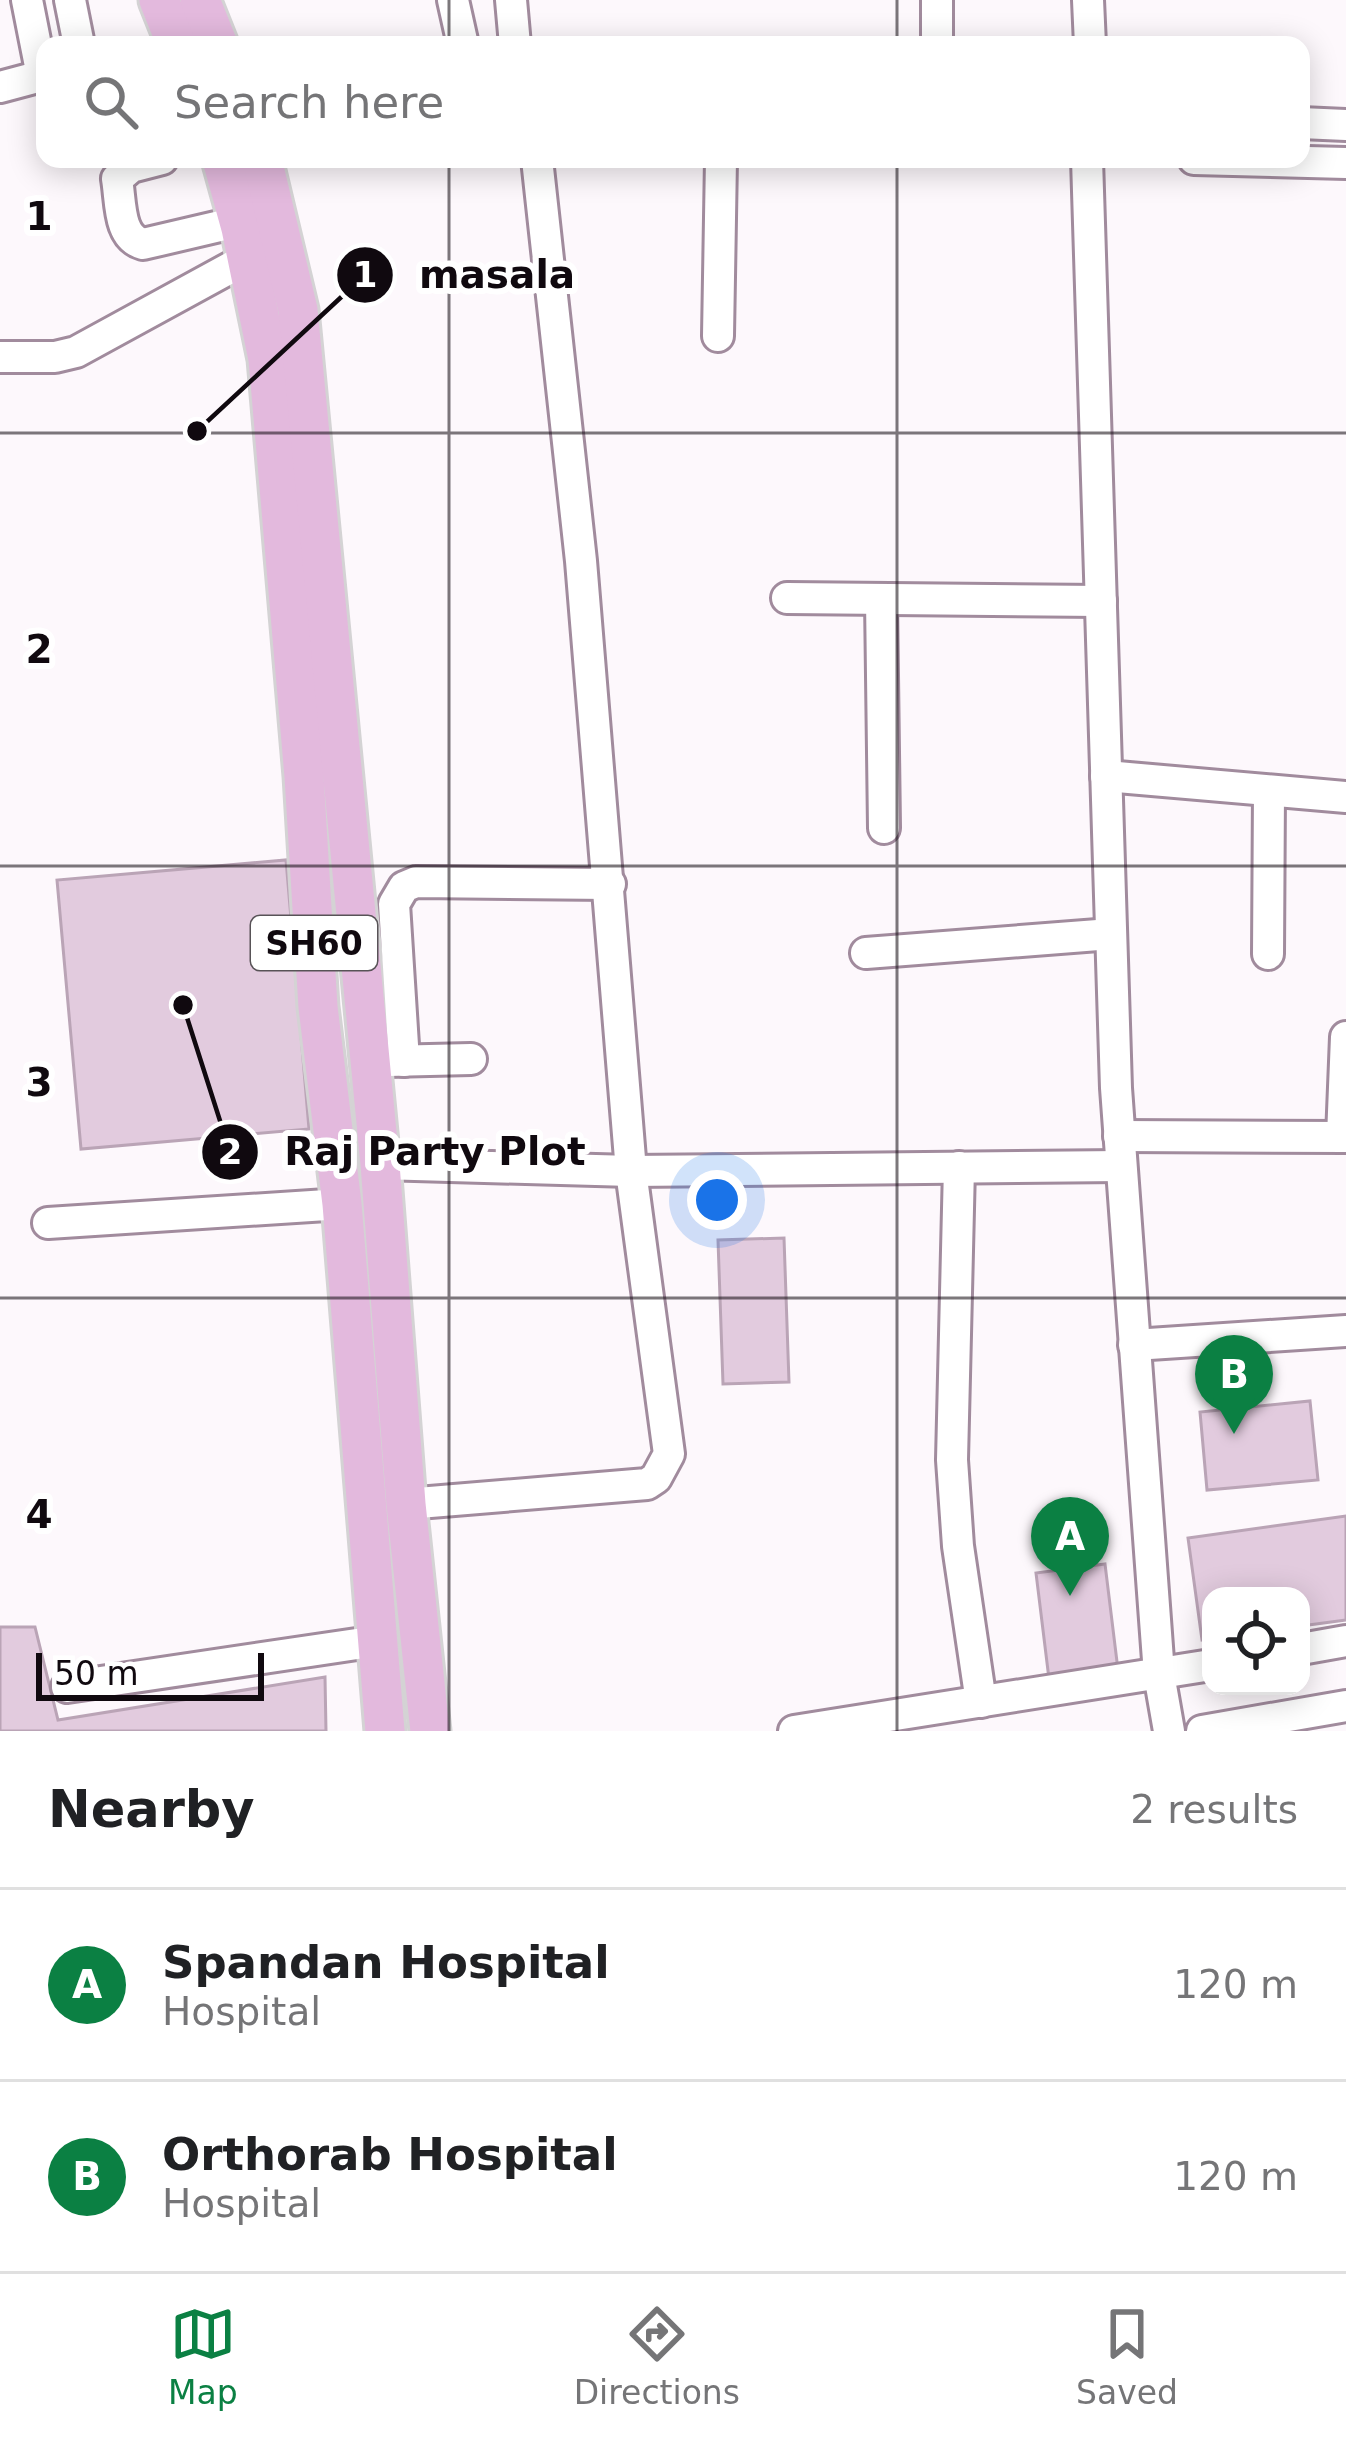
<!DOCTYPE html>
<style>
:root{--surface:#fff;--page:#f6f6f6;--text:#202124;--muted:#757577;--line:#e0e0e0;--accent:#0b8043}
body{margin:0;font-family:"DejaVu Sans",sans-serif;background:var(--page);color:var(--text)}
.controls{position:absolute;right:36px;bottom:36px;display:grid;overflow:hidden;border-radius:24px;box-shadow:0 6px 30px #0003}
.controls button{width:108px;height:108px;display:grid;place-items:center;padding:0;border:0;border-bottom:3px solid var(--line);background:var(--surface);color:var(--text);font:60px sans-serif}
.scale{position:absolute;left:36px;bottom:30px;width:228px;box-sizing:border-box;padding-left:12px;border:6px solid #10090f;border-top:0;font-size:33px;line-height:42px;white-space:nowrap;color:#10090f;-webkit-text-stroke:9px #fff;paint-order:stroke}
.you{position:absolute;left:717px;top:1200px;width:42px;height:42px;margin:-30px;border:9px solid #fff;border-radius:50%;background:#1a73e8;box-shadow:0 0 0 18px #1a73e833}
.badge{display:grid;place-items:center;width:78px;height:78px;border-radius:50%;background:var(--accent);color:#fff;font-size:39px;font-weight:700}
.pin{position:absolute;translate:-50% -99px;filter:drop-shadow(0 3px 6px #0008)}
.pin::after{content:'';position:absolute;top:63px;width:42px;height:36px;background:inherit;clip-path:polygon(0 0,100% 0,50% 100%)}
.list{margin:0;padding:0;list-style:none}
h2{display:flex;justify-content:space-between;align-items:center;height:156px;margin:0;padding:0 48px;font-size:51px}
h2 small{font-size:39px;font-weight:400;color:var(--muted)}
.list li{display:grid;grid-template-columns:78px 1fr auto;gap:36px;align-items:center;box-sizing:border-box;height:192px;padding:0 48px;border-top:3px solid var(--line)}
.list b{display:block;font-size:45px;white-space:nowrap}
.list p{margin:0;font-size:39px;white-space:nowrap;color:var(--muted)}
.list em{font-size:39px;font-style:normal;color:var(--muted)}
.icon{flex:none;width:66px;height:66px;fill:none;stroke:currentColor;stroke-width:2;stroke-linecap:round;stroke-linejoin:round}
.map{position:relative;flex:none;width:1346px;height:1731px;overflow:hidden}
.search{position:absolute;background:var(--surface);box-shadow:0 6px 30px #0003;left:36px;right:36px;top:36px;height:132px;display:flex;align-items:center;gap:30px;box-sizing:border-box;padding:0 42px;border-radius:24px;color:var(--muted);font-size:45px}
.sheet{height:540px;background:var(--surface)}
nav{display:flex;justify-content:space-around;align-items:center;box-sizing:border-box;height:168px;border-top:3px solid var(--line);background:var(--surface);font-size:33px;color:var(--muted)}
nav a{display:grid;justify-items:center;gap:6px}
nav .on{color:var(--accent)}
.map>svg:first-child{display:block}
.building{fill:#e2cbde;stroke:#baa4b6;stroke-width:3}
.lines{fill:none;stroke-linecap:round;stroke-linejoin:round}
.minor-casing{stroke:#a18b9d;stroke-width:36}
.major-casing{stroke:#d4d3d4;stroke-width:45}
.minor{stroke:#fff;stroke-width:30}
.major{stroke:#e3b9dd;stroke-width:39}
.grid{fill:none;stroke:#10090f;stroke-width:3;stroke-opacity:0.55}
.labels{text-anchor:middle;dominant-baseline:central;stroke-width:12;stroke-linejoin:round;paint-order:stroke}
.shield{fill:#fff;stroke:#585357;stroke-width:3}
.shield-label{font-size:33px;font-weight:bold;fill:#10090f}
.grid-label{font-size:39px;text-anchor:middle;font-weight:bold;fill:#10090f;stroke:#fff;stroke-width:12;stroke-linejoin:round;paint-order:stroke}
.leader{fill:none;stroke:#10090f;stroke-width:4.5}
.callout-dot{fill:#10090f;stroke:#fff;stroke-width:4.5}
.mark-label{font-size:36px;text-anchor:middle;font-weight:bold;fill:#fff}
.callout-label{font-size:39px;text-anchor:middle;font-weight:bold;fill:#10090f;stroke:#fff;stroke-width:12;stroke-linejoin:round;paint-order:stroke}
</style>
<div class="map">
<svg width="1346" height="1731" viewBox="0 0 1346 1731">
<rect width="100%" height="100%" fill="#fdf8fc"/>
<g class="building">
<path d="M286 860 309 1129 81 1149 57 880Z"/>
<path d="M784 1238 789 1382 723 1384 718 1240Z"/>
<path d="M1310 1401 1318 1480 1207 1490 1200 1412Z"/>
<path d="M1346 1516V1620L1301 1626V1596H1211V1638L1202 1640 1188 1538Z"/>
<path d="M1105 1564 1118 1670 1049 1679 1036 1573Z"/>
<path d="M0 1627H35L58 1720 325 1677 326 1731H0Z"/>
</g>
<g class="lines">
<defs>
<g id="minor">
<path d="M27 0 42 76"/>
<path d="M70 0 79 45"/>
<path d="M453 0 463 45"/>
<path d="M511 0 515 45"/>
<path d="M1088 0 1090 45"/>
<path d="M937 45V0"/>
<path d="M0 87 45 75"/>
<path d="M1301 123 1346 125"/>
<path d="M162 159 131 167 117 179C121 202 118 237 143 244L237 222"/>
<path d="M1087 159 1116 1088 1159 1674 1169 1731"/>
<path d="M1194 159 1346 163"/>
<path d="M718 336 721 159"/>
<path d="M0 357H55L76 352 248 258"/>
<path d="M787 598 1101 601"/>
<path d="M881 599 884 828"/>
<path d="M1106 776 1346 797"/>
<path d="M866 953 1111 934"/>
<path d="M1268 954 1269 791"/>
<path d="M388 1061 471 1059"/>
<path d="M404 1061 394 904 404 887 416 882 610 884"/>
<path d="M1119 1136 1346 1137"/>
<path d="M1342 1137 1346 1037"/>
<path d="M380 1164 631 1171 1121 1166"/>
<path d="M959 1167 952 1460 958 1546 981 1702"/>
<path d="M48 1223 342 1204"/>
<path d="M1134 1345 1346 1331"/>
<path d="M406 1504 647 1484 656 1478 669 1454 631 1171 581 561 537 159"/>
<path d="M1301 1649 1346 1641"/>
<path d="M67 1687 377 1641"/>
<path d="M794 1731 1211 1665"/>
<path d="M1202 1731 1346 1706"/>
</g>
<g id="major">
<path d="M159 0 177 45"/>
<path d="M200 0 218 45"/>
<path d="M222 159 241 228 268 359 304 776 318 1007 342 1204 385 1731"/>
<path d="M262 159 298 310 380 1164 406 1504 430 1731"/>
</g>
</defs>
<use href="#minor" class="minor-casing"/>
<use href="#major" class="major-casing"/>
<use href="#minor" class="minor"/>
<use href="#major" class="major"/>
</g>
<path class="grid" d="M449 0V45M897 0V45M449 159V1731M897 159V1731M0 433H1346M0 866H1346M0 1298H1346"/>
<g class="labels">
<rect class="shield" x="251" y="916" width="126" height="54" rx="9"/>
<g class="shield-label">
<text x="314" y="943">SH60</text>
</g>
</g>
<g class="grid-label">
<text x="39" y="230">1</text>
<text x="39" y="663">2</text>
<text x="39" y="1096">3</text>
<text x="39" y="1528">4</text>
</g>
<path class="leader" d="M197 431L365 275M183 1005L230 1152"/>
<g class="callout-dot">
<circle cx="197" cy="431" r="12"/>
<circle cx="183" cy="1005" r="12"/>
<circle cx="365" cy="275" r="30"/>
<circle cx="230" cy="1152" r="30"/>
</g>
<g class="mark-label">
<text x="365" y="287">1</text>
<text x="230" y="1164">2</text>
</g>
<g class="callout-label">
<text x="497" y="288">masala</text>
<text x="435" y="1165">Raj Party Plot</text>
</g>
</svg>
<div class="controls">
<button><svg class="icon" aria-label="locate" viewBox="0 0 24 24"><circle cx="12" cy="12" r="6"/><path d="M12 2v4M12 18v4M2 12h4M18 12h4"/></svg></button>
</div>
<div class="scale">50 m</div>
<div class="you"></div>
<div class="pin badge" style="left:1070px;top:1596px">A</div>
<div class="pin badge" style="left:1234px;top:1434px">B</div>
<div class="search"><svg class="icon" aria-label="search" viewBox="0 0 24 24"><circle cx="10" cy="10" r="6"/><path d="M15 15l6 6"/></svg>Search here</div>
</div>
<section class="sheet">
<h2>Nearby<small>2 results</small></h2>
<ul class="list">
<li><span class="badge">A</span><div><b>Spandan Hospital</b><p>Hospital</p></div><em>120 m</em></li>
<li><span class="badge">B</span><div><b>Orthorab Hospital</b><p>Hospital</p></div><em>120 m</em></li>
</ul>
</section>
<nav>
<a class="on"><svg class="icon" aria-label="map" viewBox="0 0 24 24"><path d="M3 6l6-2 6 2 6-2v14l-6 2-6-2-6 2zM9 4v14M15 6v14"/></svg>Map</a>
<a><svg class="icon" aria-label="directions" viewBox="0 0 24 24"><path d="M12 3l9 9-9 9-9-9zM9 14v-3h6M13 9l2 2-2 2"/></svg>Directions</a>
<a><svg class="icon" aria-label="saved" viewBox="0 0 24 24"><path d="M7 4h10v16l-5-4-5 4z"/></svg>Saved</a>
</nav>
